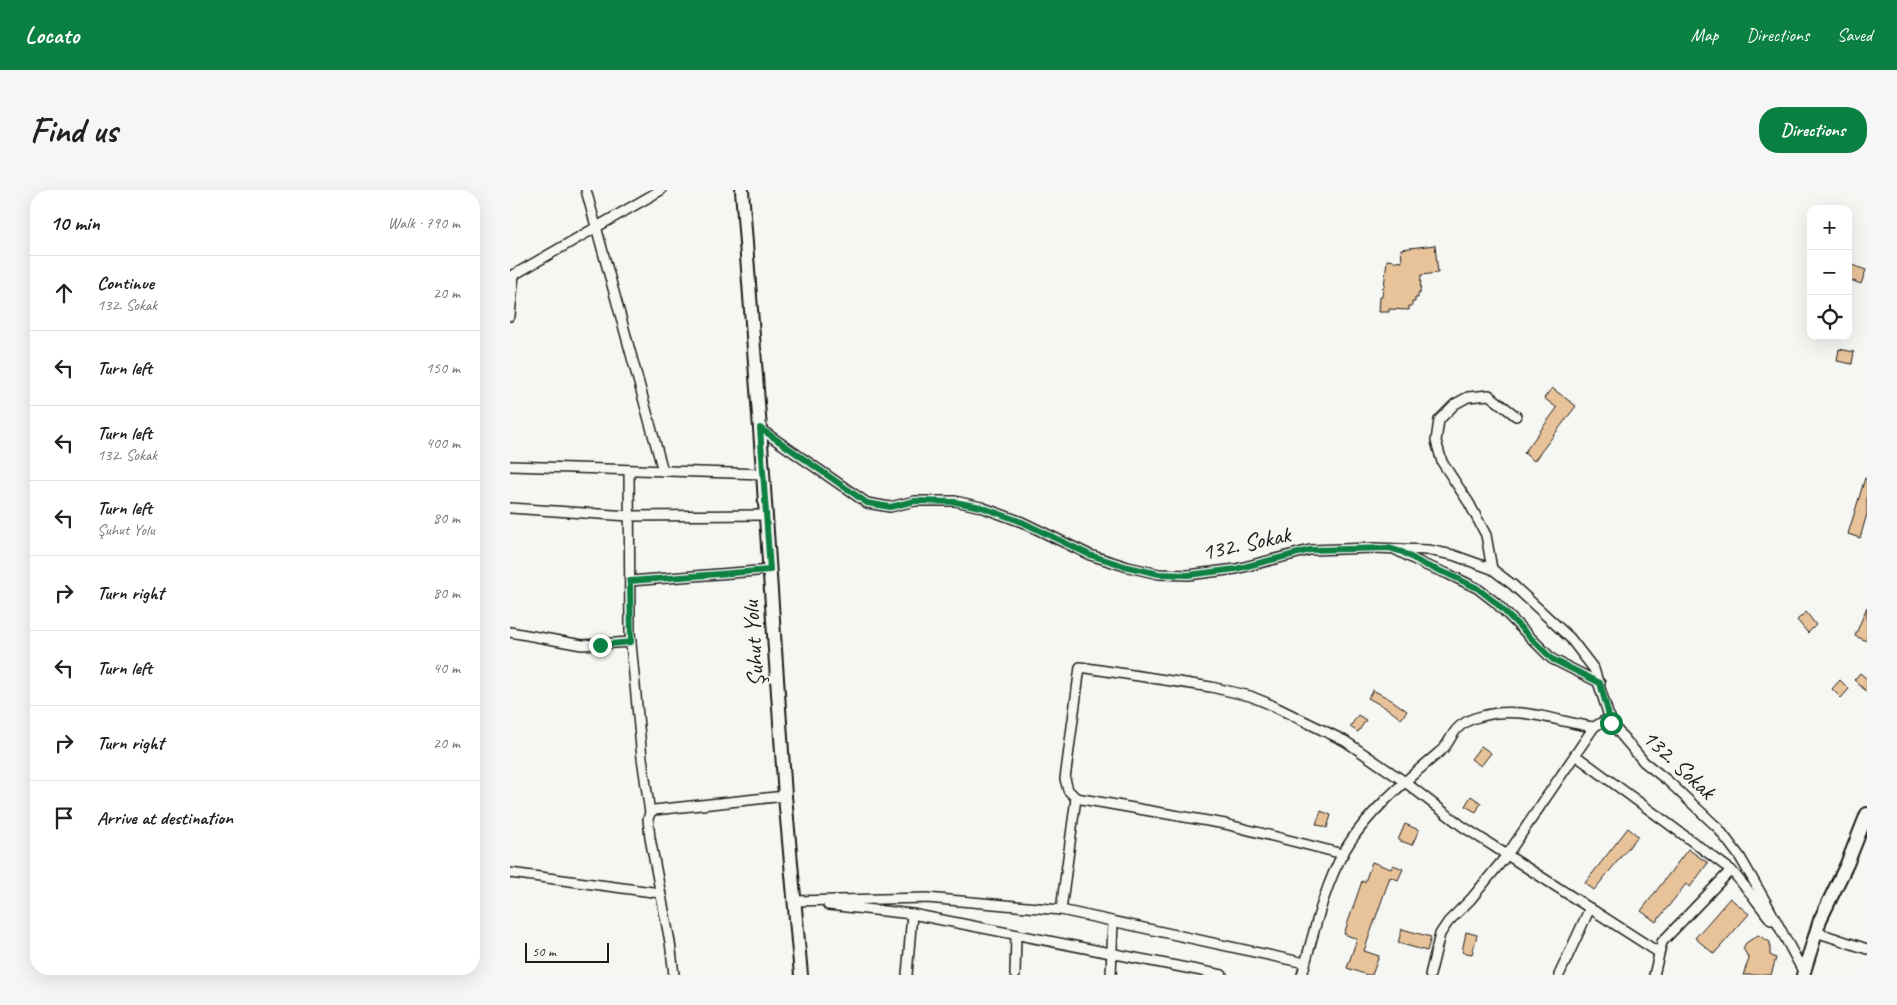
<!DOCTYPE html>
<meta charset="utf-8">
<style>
:root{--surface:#fff;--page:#f6f6f6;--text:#202124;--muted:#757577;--line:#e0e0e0;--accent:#0b8043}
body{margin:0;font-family:Caveat,sans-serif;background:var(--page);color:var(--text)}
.controls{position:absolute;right:15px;top:15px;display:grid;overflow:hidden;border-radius:10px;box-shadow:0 5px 20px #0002}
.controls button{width:45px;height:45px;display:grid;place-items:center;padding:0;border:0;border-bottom:1px solid var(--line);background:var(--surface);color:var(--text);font:25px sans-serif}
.scale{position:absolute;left:15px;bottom:12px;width:84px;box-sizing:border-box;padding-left:5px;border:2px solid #1c1c1c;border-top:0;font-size:14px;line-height:18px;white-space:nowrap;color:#1c1c1c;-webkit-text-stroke:4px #f6f6f2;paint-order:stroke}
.stop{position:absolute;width:15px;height:15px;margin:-11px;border:4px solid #0b8043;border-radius:50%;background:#fff}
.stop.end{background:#0b8043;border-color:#fff;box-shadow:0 1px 5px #0008}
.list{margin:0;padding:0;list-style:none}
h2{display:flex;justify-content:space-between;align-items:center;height:65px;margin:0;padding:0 20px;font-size:21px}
h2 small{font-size:16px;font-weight:400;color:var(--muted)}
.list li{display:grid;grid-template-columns:32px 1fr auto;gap:15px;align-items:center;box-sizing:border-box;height:75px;padding:0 20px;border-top:1px solid var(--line)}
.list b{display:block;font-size:19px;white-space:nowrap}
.list p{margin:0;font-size:16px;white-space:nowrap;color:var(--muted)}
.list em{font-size:16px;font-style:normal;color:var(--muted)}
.icon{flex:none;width:28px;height:28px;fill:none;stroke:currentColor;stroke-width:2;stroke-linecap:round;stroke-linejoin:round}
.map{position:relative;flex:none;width:1357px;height:785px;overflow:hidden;border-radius:20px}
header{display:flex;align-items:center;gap:30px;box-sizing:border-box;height:70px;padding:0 25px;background:var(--accent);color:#fff}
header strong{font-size:24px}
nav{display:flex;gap:28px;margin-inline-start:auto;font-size:18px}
.intro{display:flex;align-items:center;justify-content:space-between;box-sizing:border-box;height:120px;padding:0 30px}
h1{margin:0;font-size:35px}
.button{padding:12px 22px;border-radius:20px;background:var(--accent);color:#fff;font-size:18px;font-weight:700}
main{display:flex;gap:30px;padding:0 30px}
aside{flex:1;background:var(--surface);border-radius:20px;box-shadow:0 5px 20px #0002}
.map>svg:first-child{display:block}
.building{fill:#e8c399;stroke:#1c1c1c}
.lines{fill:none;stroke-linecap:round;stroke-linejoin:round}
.street-casing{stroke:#1c1c1c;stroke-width:12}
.secondary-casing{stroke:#1c1c1c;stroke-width:16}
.street{stroke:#f6f6f2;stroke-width:9}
.secondary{stroke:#f6f6f2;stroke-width:12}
.route{stroke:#0b8043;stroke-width:6}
.labels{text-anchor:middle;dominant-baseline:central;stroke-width:4;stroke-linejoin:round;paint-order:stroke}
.street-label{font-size:24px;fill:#1c1c1c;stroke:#f6f6f2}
</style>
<header>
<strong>Locato</strong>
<nav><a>Map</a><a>Directions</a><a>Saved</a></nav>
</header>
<div class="intro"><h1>Find us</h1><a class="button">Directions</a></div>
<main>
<aside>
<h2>10 min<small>Walk · 790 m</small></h2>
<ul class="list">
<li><svg class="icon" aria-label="ahead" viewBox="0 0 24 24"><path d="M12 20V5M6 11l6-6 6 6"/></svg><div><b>Continue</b><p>132. Sokak</p></div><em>20 m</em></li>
<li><svg class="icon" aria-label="left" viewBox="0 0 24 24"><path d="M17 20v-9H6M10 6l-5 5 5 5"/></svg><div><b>Turn left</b></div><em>150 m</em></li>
<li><svg class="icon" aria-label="left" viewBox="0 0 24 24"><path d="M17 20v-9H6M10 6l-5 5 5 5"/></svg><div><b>Turn left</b><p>132. Sokak</p></div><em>400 m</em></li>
<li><svg class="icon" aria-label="left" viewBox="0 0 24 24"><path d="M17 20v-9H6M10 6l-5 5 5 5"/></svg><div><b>Turn left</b><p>Şuhut Yolu</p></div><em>80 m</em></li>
<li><svg class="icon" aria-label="right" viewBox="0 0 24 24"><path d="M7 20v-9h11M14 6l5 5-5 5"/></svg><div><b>Turn right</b></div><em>80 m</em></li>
<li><svg class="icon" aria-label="left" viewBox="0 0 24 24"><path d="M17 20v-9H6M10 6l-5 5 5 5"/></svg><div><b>Turn left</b></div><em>40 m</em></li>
<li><svg class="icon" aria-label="right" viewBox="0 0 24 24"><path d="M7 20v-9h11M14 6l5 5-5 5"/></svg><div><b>Turn right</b></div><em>20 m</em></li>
<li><svg class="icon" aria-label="arrive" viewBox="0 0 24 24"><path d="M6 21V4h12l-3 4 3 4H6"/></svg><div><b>Arrive at destination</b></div></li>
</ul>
</aside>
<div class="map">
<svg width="1357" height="785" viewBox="0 0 1357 785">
<rect width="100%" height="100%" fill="#f6f6f2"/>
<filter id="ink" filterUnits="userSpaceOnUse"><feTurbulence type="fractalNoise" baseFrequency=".02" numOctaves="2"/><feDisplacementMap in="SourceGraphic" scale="10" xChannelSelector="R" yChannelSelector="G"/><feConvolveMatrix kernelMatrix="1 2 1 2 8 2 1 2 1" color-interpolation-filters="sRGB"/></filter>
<g filter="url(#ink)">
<g class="building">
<path d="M925 55 928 83 911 85 910 104 908 103V108H905V112H902V116H899V120L879 119V122H869L870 107H872L873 97H874L877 70 892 72 891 59Z"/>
<path d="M1342 75 1356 80 1351 94 1338 89Z"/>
<path d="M1329 159 1344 162 1342 174 1327 171Z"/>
<path d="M1042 198 1066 216 1024 271 1014 263 1047 218 1034 208Z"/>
<path d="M1355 288 1357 289V324L1350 348 1338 344Z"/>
<path d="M1357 417V451L1345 446Z"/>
<path d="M1296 422 1306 435 1298 443 1287 430Z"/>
<path d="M1350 483 1357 489V502L1344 490Z"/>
<path d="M1330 490 1339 499 1331 508 1322 499Z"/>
<path d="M863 500 883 511 897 521 891 529 878 519 858 508Z"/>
<path d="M848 525 856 530 848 542 840 537Z"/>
<path d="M971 556 981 563 971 576 961 569Z"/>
<path d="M961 606 971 613 966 622 955 616Z"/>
<path d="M811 621 821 625 817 638 806 634Z"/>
<path d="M895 634 909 640 902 655 888 650Z"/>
<path d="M1118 638 1128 646 1084 700 1075 693Z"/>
<path d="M1178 659 1198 673 1180 697 1176 694 1146 732 1131 721Z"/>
<path d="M862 672 881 679 883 675 893 679 888 690 880 687 854 761 869 766 862 785H857L837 778 847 749 834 744 852 691 855 692Z"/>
<path d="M1220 708 1239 724 1204 764 1185 748Z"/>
<path d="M892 739 921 747 917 761 888 753Z"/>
<path d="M956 742 967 745 962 764 952 762Z"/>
<path d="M1248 745 1260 752V765L1266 768 1261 785H1233L1239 769 1233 758 1236 753Z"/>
</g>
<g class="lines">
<defs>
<g id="street">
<path d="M76 0 153 281"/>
<path d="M0 87 151 0"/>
<path d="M0 126 4 84"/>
<path d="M250 239 357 313 380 317 405 311H445L471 317 512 332 580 365 618 377 649 384 678 385 726 379 800 360 863 358 918 360 943 365 982 379 1003 395 1060 448 1084 479 1101 533 1134 572 1158 591 1208 638 1230 667 1257 714 1295 785"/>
<path d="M0 276 253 284"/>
<path d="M119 280 120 443 132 568 140 623"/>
<path d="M0 318 119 326 256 325"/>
<path d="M886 360 915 375 938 384 967 398 985 412 1042 469 1090 493"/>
<path d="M982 379 976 345 959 313 932 272 926 251 929 230 945 214 958 207 979 205 1006 226"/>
<path d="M120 391 260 380"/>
<path d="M0 442 72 455 121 452"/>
<path d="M1065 565 1221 680 1242 705 1261 730"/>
<path d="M566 608 558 600 555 589 570 477 701 497 740 506 757 513 835 551 895 592 952 636 1148 762"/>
<path d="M0 683 150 703"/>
<path d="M283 711 417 708 551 720 795 773"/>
<path d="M318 715 402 724 712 785"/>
<path d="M551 720 566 608 715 634 833 664"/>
<path d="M1306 742 1357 759"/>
<path d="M164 785 160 752 140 648 138 629 140 623 144 620 275 606"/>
<path d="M397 785 402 724"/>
<path d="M505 785 506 745"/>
<path d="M601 785 603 732"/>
<path d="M792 785C804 743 813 698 835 660 857 622 900 587 933 559 938 554 941 546 946 540 952 533 963 528 972 526 1008 515 1048 532 1084 537L1100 527"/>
<path d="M920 785 930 744 938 732 961 709 997 665 1084 537"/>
<path d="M1049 785 1080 718"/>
<path d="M1144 785 1152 752 1221 680"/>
</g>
<g id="secondary">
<path d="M232 0 250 239 275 606 291 785"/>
<path d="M1293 785 1310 730 1337 674 1357 624"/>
</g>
</defs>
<use href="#street" class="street-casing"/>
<use href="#secondary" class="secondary-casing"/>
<use href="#street" class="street"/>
<use href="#secondary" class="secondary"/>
</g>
</g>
<g class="lines" filter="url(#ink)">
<path class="route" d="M90 455 121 452 120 391 260 380 250 238 357 313 380 317 405 311 445 312 471 317 512 332 580 365 618 377 649 384 678 385 726 379 800 360 879 358 892 362 915 375 938 384 967 398 985 412 1042 469 1090 493 1101 533"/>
</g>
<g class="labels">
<g class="street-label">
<text transform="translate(736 353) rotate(-12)">132. Sokak</text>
<text transform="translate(243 454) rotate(-94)">Şuhut Yolu</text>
<text transform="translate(1169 574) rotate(43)">132. Sokak</text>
</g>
</g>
</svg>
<div class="controls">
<button>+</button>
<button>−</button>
<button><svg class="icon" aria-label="locate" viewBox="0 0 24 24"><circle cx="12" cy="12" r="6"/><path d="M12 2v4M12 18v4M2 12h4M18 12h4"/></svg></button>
</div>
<div class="scale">50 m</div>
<div class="stop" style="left:1101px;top:533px"></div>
<div class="stop end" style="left:90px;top:455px"></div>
</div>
</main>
